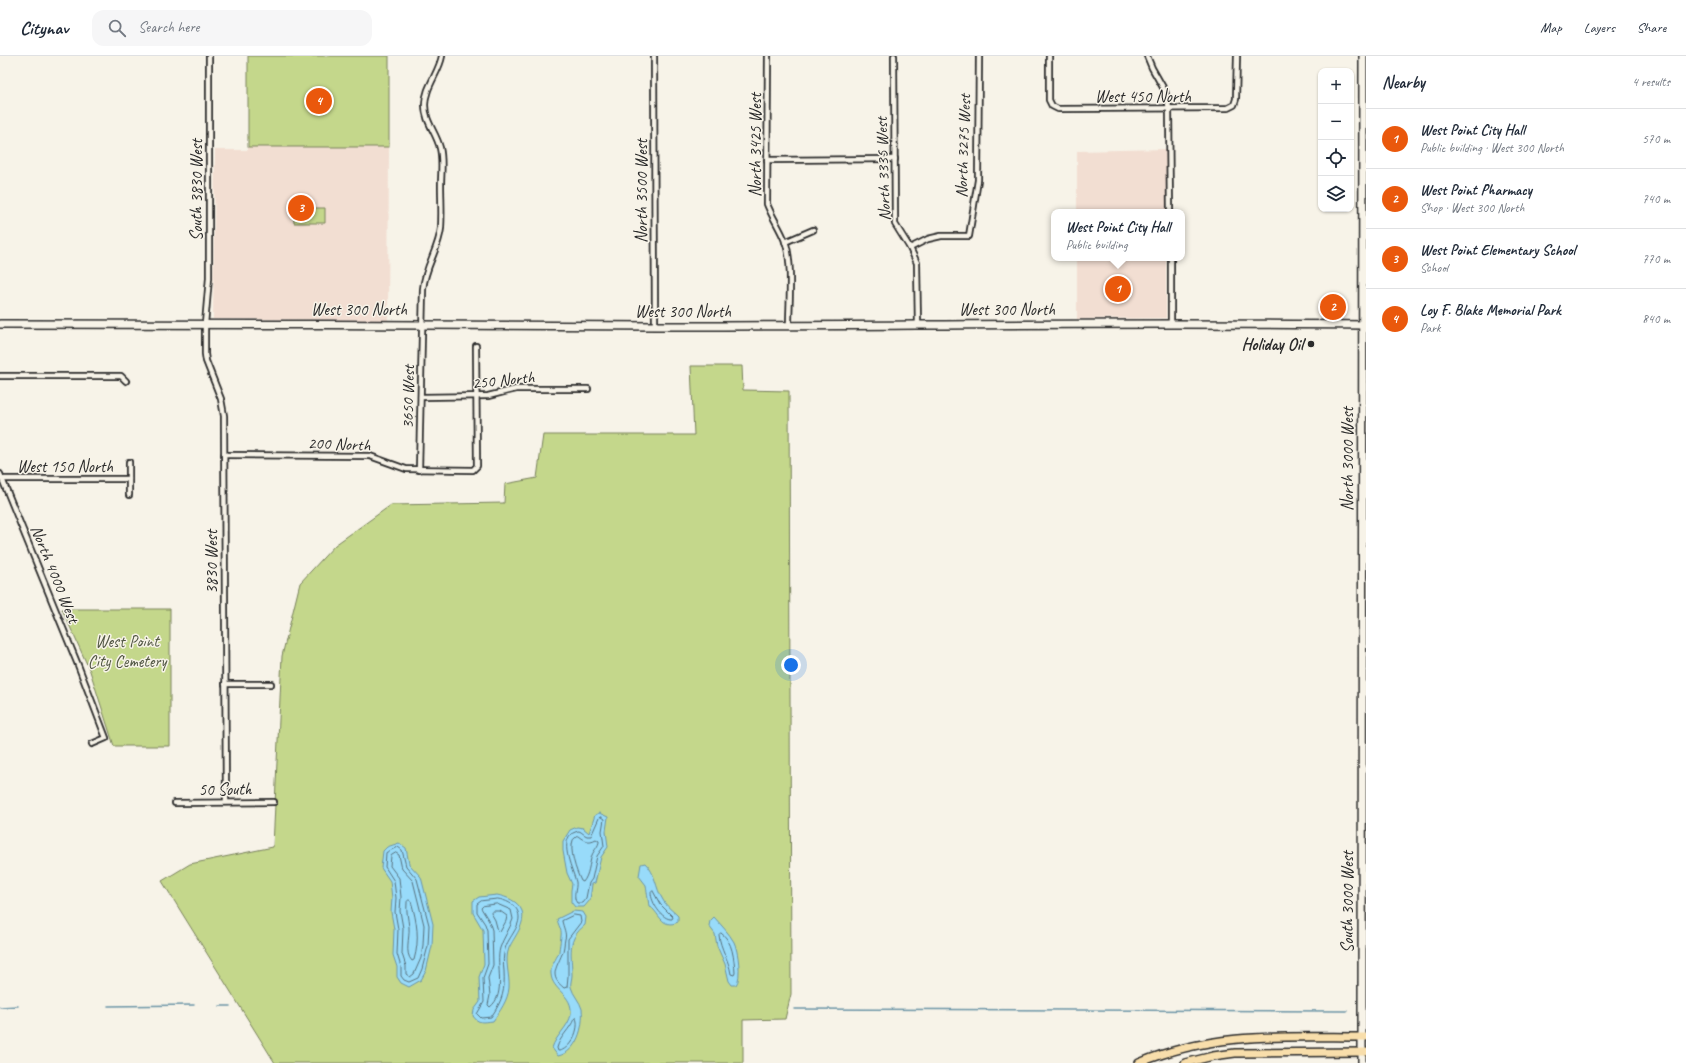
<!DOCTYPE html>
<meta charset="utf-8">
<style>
:root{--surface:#fff;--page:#f6f6f7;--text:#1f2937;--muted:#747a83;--line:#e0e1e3;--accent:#ea580c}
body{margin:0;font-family:Caveat,sans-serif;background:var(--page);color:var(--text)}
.controls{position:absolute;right:12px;top:12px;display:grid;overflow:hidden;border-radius:8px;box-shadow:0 1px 3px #0004}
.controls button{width:36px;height:36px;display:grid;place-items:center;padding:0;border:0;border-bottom:1px solid var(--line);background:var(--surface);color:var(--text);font:20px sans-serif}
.you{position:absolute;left:791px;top:609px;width:14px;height:14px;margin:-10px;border:3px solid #fff;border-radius:50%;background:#1a73e8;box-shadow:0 0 0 6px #1a73e833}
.badge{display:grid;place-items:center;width:26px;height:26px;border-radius:50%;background:var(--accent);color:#fff;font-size:13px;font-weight:700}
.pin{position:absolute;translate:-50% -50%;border:2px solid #fff;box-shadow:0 1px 4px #0006}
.popup{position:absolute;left:1051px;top:153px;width:134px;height:52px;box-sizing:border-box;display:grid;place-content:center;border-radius:8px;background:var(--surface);filter:drop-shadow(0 1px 3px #0005);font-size:13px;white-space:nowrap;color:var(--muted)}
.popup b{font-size:15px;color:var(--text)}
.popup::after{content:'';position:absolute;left:50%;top:100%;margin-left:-8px;border:8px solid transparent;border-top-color:var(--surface)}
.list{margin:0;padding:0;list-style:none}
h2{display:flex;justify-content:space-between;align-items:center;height:52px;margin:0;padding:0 16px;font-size:17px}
h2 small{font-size:13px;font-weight:400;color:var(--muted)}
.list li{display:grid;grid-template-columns:26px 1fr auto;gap:12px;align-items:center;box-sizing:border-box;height:60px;padding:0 16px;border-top:1px solid var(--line)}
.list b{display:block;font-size:15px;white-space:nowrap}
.list p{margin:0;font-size:13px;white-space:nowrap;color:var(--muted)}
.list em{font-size:13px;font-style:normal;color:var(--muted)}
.icon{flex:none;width:22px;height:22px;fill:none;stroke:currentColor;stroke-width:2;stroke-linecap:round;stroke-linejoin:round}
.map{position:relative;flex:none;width:1366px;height:1007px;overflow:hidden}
header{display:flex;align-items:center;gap:24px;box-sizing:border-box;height:56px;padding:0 20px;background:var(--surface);border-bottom:1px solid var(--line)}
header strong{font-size:19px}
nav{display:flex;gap:22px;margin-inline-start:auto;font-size:14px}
.search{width:280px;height:36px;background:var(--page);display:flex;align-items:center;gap:10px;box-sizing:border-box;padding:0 14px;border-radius:12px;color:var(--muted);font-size:15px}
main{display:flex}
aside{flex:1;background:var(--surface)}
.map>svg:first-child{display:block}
.built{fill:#f2ded2}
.green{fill:#c4d78b;stroke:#78815b}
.water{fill:#98dbfa;stroke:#6c95a7}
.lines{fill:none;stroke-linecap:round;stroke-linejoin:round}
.shore{stroke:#57717e;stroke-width:1}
.stream{stroke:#6c95a7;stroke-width:1.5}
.street-casing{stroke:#2b2b2b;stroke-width:8}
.secondary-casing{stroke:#2b2b2b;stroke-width:10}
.primary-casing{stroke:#2b2b2b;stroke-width:10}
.street{stroke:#f7f3e8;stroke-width:4.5}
.secondary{stroke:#f7f3e8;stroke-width:7}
.primary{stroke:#f8deab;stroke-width:7}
.poi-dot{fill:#2b2b2b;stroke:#f7f3e8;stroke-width:1.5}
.labels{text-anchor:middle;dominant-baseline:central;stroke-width:3;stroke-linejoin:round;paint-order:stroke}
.street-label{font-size:17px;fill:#2b2b2b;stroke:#f7f3e8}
.poi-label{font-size:17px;font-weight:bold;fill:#2b2b2b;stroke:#f7f3e8;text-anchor:end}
.park-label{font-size:17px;fill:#515643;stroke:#f7f3e8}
</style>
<header>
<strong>Citynav</strong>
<div class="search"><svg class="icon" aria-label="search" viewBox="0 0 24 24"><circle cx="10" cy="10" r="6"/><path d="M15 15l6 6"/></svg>Search here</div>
<nav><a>Map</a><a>Layers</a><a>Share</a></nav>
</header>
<main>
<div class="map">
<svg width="1366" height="1007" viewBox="0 0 1366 1007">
<rect width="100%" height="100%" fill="#f7f3e8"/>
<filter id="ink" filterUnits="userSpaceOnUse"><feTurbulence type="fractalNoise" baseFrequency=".025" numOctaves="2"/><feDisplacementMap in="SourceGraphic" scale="8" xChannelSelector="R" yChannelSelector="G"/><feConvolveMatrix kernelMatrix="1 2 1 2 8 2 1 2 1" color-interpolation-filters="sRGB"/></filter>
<g filter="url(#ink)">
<g class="built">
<path d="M248 91H389L388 264 213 263 215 94H248Z"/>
<path d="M1167 93 1166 156H1077V95Z"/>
<path d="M1077 202H1166V262L1077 263Z"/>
</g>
<g class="green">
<rect x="248" y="0" width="141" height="91"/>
<path d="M293 152H325V167H294Z"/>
<path d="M691 310H742L743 334 789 335 791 938 785 963 743 964V1007H275L162 825 190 808 273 791 282 600 300 527 335 489 391 449 504 447 505 428 537 422 543 379H694Z"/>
<path d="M62 553H170V690H114L90 615Z"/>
</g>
<g class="water">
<path d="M599 757 608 761 606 775 608 791 601 801 595 827 592 828 590 844 584 851H575L571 846V834L572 828 567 817 563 795V785L570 774 577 771 583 772 589 777 595 759Z"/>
<path d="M399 787 406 792 409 808 421 821 433 868 432 890 426 915 421 924 409 931 401 927 397 921V911L393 899 394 873 391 856 392 842 390 825 381 812 383 795 387 791Z"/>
<path d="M645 807C656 817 655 832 663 844 666 850 673 855 678 860V866C661 874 659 855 649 850L646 829 639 820 641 808Z"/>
<path d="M497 839C507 841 518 845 522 855 526 868 514 881 509 892 504 905 510 919 509 932 508 944 500 955 493 965 484 966 478 968 473 960L474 954 480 946 479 921 484 908 483 874 473 857V845L479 841Z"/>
<path d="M573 855 583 856 586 861 585 869C566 884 572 898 572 919 572 923 570 927 571 931 573 939 580 945 582 953 584 971 577 996 558 1000L552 992C556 979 569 971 571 958 573 938 552 935 551 918 550 909 556 904 559 896 559 892 562 878 561 875 560 871 558 868 557 863Z"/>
<path d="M714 861C721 869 729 877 734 886 738 894 742 922 736 929H732L729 925 725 908 717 890 715 878 709 870 710 865Z"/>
</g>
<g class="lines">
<g class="shore">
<path d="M601 761 604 763 602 775 604 790 597 800 592 823 589 827 586 842 582 847H577C572 841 577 833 576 826 573 814 560 789 571 778 573 777 577 775 579 775 582 776 584 779 587 780H591L599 762Z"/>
<path d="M578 780C584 785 589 787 596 783L599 785C599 790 594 794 592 799 589 808 589 819 583 826L581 825C576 815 569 794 573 784Z"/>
<path d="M398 791 402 794 406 810 417 823 429 869 428 890 422 913 418 922 409 926 404 924 401 920V911L397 898 398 873 395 856 396 842 394 825 385 811 386 797Z"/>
<path d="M396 797 399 799 402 813 413 825 424 869 423 889 421 902 414 918 410 921 406 918V910L402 898 403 872 400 855 401 841 399 822 390 810 391 800Z"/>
<path d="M653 835 660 848 673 861 672 863C662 864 651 846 651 837Z"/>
<path d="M498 843C505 844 515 848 518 856 523 869 508 881 505 893 503 900 503 907 504 915 505 934 503 944 491 961L481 962 477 958 484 946 483 922 488 908 487 874 485 868 477 856V848L481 845Z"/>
<path d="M409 844 411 845C417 866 420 883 414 904L412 905C404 897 410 882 409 871 408 862 406 855 407 846Z"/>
<path d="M497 848 511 854 513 863C510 873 503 882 500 892 495 909 507 938 490 951L488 949 490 939 488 922 493 909 492 874 489 865 481 852 483 850Z"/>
<path d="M493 855H500L507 860 506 865 500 876 498 875 495 864 491 857Z"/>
<path d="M574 859 580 860 581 866 568 883V920L567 931 564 932C549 920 556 913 562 898 564 894 564 888 565 883 567 878 563 871 562 865Z"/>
<path d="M721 877C733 885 734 903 735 917L734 919 731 918C729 904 720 892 719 879Z"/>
<path d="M576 962C581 972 570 995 558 995L557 992C560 980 570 974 574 963Z"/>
</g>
<g class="stream">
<path d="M108 950 194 949"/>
<path d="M220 950H230"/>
<path d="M0 951 18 950"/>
<path d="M794 953 1347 955"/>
</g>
<defs>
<g id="street">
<path d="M209 0V222L205 268V298L206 305 221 343 224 360 226 746"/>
<path d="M654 0 655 270"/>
<path d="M768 0 767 148C772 161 780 172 785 185 793 207 789 246 789 270"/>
<path d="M894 0 895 168 910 192 917 207 918 269"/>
<path d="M1049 0V44L1052 50 1058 53 1228 52 1234 49 1236 43 1237 0"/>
<path d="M1147 0 1152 12 1165 35 1169 52 1170 156"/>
<path d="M767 104 895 103"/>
<path d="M785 186 813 174"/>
<path d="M910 192 928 183 941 180H969L978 124 979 0"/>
<path d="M1171 202V267"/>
<path d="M0 320H121L126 325"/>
<path d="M421 341 488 340 516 333H588"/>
<path d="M224 399 370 400 406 413 473 414 477 410 476 290"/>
<path d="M419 414 423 233C425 210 439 193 441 172 442 157 441 143 441 129 441 117 443 104 440 92 436 76 425 66 425 49 425 31 439 17 442 0"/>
<path d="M0 418 78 609 106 682 92 688"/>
<path d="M2 423H129"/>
<path d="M129 439V406"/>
<path d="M225 628H271"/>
<path d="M175 747 274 746"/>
</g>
<g id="secondary">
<path d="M0 268C220 267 439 270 659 270 895 270 1130 266 1366 269"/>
<path d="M1362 1007 1363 0"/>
</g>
<g id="primary">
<path d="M1139 1007C1215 975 1286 981 1366 981"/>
<path d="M1185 1007 1213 1000 1235 997 1366 996"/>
</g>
</defs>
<use href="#street" class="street-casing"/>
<use href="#secondary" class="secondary-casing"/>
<use href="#primary" class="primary-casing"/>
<use href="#street" class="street"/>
<use href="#secondary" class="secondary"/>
<use href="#primary" class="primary"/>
</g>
</g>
<circle class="poi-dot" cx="1311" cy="288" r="4"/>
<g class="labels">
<g class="street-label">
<text x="1143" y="40">West 450 North</text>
<text transform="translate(755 89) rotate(-90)">North 3425 West</text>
<text transform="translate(963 90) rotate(-88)">North 3275 West</text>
<text transform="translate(883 113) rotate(-92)">North 3335 West</text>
<text transform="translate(196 134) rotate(-90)">South 3830 West</text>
<text transform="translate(641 135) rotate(-90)">North 3500 West</text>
<text x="359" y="253">West 300 North</text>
<text x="1007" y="253">West 300 North</text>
<text x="683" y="255">West 300 North</text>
<text transform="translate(503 324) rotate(-6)">250 North</text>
<text transform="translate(408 341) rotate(-89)">3650 West</text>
<text transform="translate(339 388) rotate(2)">200 North</text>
<text transform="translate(1347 403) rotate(-90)">North 3000 West</text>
<text x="65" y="410">West 150 North</text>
<text transform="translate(211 506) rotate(-90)">3830 West</text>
<text transform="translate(55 518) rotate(68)">North 4000 West</text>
<text x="225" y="733">50 South</text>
<text transform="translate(1347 846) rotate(-90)">South 3000 West</text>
</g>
<g class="poi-label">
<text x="1303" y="288">Holiday Oil</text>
</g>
<g class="park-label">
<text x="127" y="585">West Point<tspan x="127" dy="20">City Cemetery</tspan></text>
</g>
</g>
</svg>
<div class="controls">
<button>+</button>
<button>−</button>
<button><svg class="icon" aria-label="locate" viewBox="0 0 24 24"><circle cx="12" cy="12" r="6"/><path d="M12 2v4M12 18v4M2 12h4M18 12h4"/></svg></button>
<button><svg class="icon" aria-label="layers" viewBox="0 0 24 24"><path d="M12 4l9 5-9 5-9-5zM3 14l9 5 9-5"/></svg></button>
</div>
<div class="you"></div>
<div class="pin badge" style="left:1118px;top:233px">1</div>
<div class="popup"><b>West Point City Hall</b>Public building</div>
<div class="pin badge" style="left:1333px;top:251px">2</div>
<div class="pin badge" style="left:301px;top:152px">3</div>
<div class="pin badge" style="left:319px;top:45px">4</div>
</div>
<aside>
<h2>Nearby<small>4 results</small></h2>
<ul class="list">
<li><span class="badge">1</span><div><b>West Point City Hall</b><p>Public building · West 300 North</p></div><em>570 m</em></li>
<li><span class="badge">2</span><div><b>West Point Pharmacy</b><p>Shop · West 300 North</p></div><em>740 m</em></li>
<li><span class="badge">3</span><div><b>West Point Elementary School</b><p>School</p></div><em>770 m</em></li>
<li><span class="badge">4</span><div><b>Loy F. Blake Memorial Park</b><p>Park</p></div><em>840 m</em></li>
</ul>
</aside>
</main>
